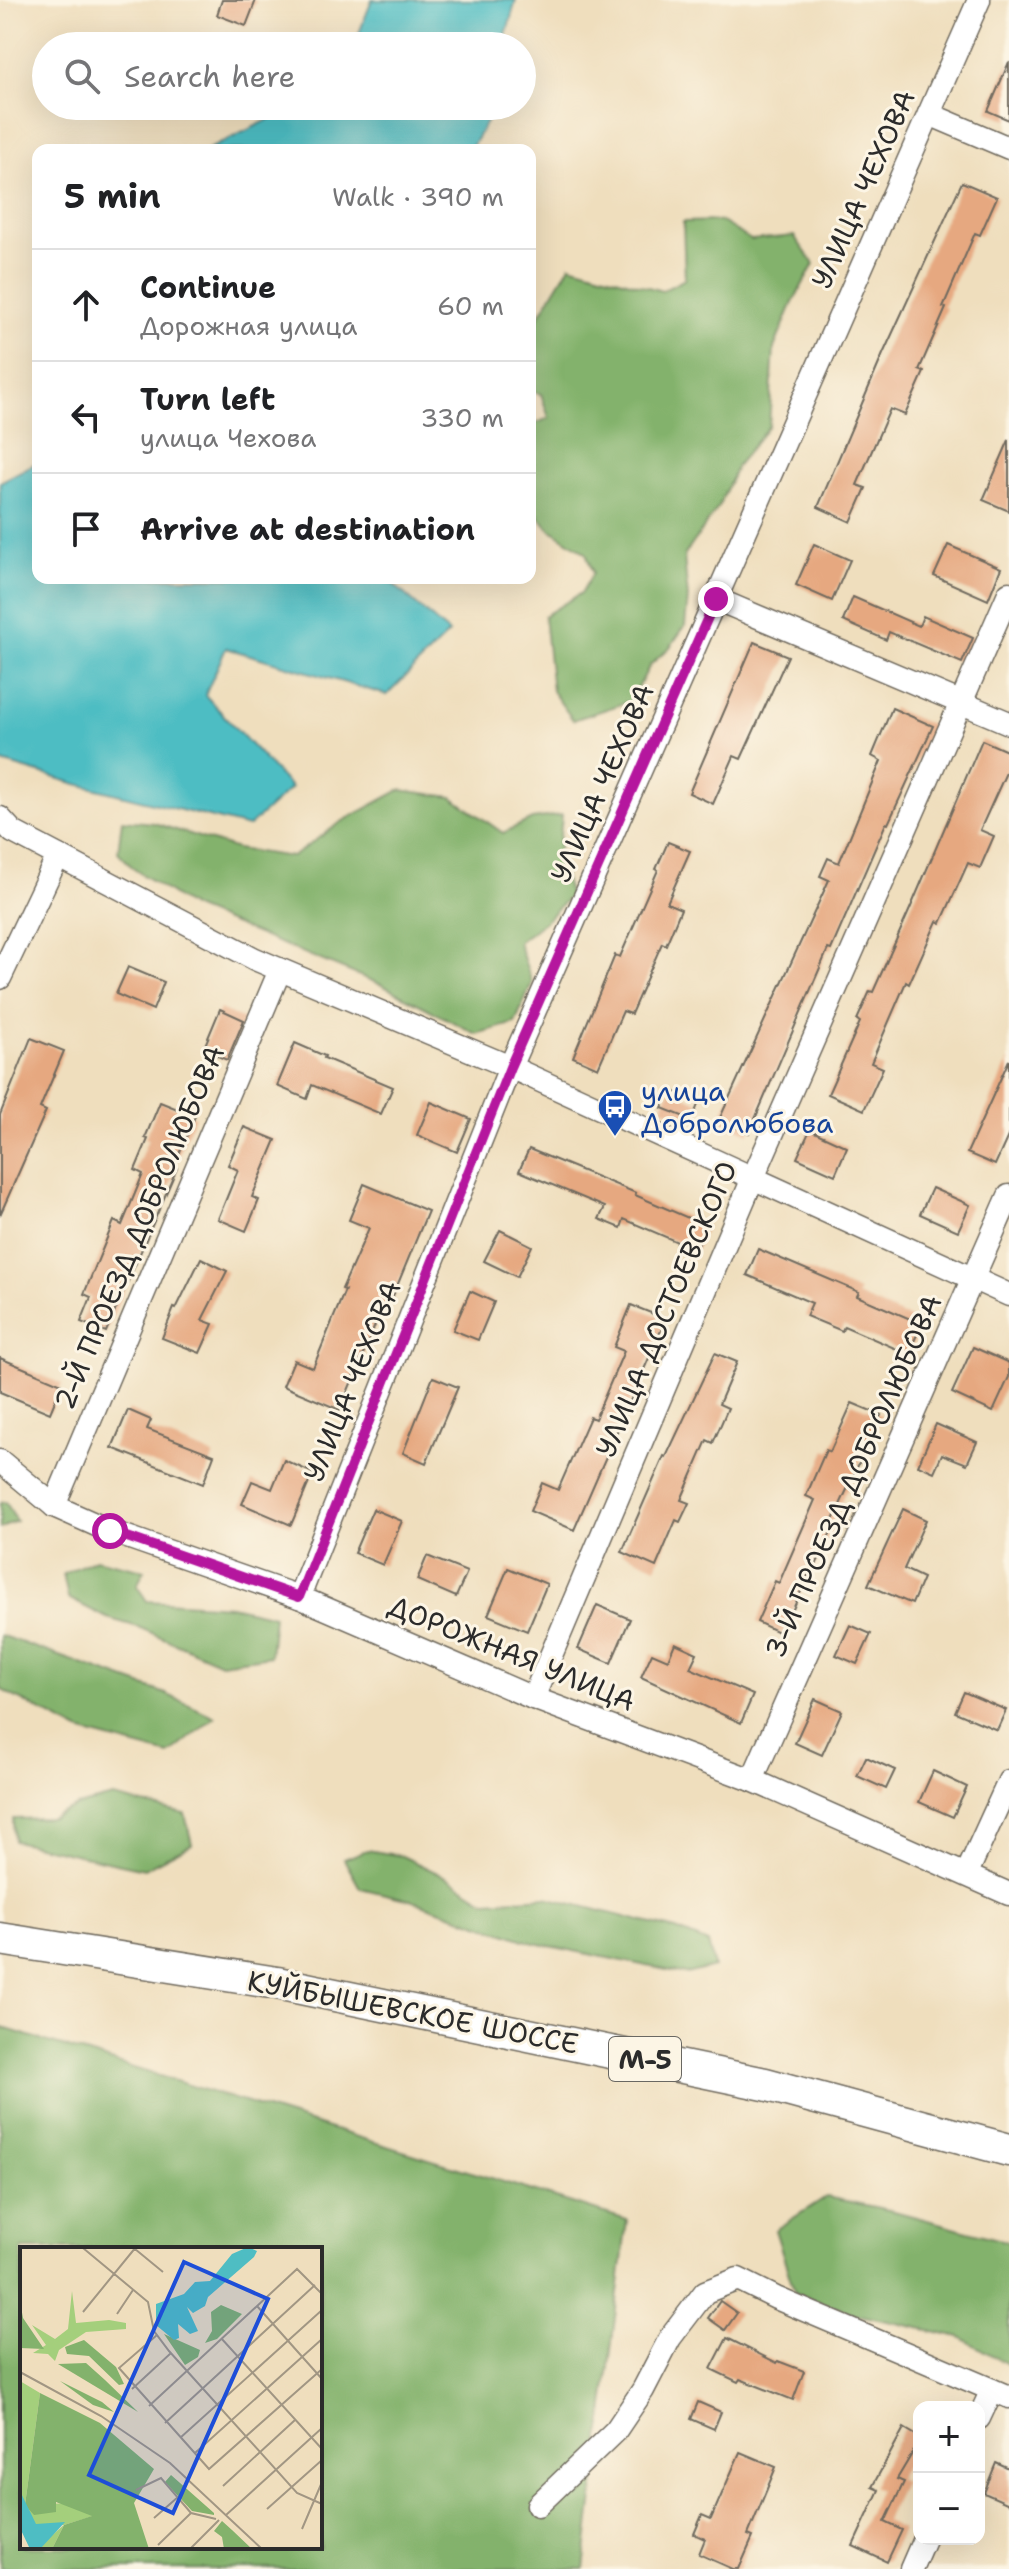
<!DOCTYPE html>
<meta charset="utf-8">
<style>
:root{--surface:#fff;--page:#f6f6f6;--text:#202124;--muted:#757577;--line:#e0e0e0}
body{margin:0;font-family:"Shantell Sans",sans-serif;background:var(--page);color:var(--text)}
.controls{position:absolute;right:24px;bottom:24px;display:grid;overflow:hidden;border-radius:16px;box-shadow:0 8px 32px #0002}
.controls button{width:72px;height:72px;display:grid;place-items:center;padding:0;border:0;border-bottom:2px solid var(--line);background:var(--surface);color:var(--text);font:40px sans-serif}
.stop{position:absolute;width:24px;height:24px;margin:-18px;border:6px solid #b5179e;border-radius:50%;background:#fff}
.stop.end{background:#b5179e;border-color:#fff;box-shadow:0 2px 8px #0008}
.list{margin:0;padding:0;list-style:none}
h2{display:flex;justify-content:space-between;align-items:center;height:104px;margin:0;padding:0 32px;font-size:34px}
h2 small{font-size:26px;font-weight:400;color:var(--muted)}
.list li{display:grid;grid-template-columns:52px 1fr auto;gap:24px;align-items:center;box-sizing:border-box;height:112px;padding:0 32px;border-top:2px solid var(--line)}
.list b{display:block;font-size:30px;white-space:nowrap}
.list p{margin:0;font-size:26px;white-space:nowrap;color:var(--muted)}
.list em{font-size:26px;font-style:normal;color:var(--muted)}
.icon{flex:none;width:44px;height:44px;fill:none;stroke:currentColor;stroke-width:2;stroke-linecap:round;stroke-linejoin:round}
.map{position:relative;flex:none;width:1009px;height:2569px;overflow:hidden}
.search{position:absolute;background:var(--surface);box-shadow:0 8px 32px #0002;left:32px;top:32px;width:504px;height:88px;display:flex;align-items:center;gap:20px;box-sizing:border-box;padding:0 28px;border-radius:44px;color:var(--muted);font-size:30px}
.panel{position:absolute;background:var(--surface);box-shadow:0 8px 32px #0002;left:32px;top:144px;width:504px;height:440px;border-radius:16px}
.map>svg:first-child{display:block}
.forest{fill:#83b26c;stroke:#576e4c;stroke-width:2;fill-rule:evenodd}
.water{fill:#4ebdc3;stroke:#3c7477;stroke-width:2}
.building{fill:#e6a880}
.lines{fill:none;stroke-linecap:round;stroke-linejoin:round}
.minor-casing{stroke:#706a5e;stroke-width:25}
.highway-casing{stroke:#706a5e;stroke-width:35}
.minor{stroke:#fff;stroke-width:22}
.highway{stroke:#fff;stroke-width:32}
.route{stroke:#b5179e;stroke-width:10}
.labels{text-anchor:middle;dominant-baseline:central;stroke-width:6;stroke-linejoin:round;paint-order:stroke}
.shield{fill:#fcf5e5;stroke:#6a6863;stroke-width:2}
.shield-label{font-size:26px;font-weight:bold;fill:#2b2b2b}
.street-label{font-size:28px;fill:#2b2b2b;stroke:#fcf5e5}
.transit-label{font-size:28px;fill:#164399;stroke:#fcf5e5;text-anchor:start}
.inset-road{fill:none;stroke:#a19683;stroke-width:2}
.view{fill:#1d4ed8;fill-opacity:0.15;stroke:#1d4ed8;stroke-width:4}
.inset-edge{fill:none;stroke:#2b2b2b;stroke-width:4}
</style>
<div class="map">
<svg width="1009" height="2569" viewBox="0 0 1009 2569">
<rect width="100%" height="100%" fill="#fcf5e5"/>
<filter id="ink" filterUnits="userSpaceOnUse"><feTurbulence type="fractalNoise" baseFrequency=".0125" numOctaves="2"/><feDisplacementMap in="SourceGraphic" scale="16" xChannelSelector="R" yChannelSelector="G"/><feConvolveMatrix kernelMatrix="1 2 1 2 8 2 1 2 1" color-interpolation-filters="sRGB"/></filter>
<filter id="wash" filterUnits="userSpaceOnUse"><feTurbulence type="fractalNoise" baseFrequency=".006" numOctaves="4" result="noise"/><feDisplacementMap in="SourceGraphic" scale="32" xChannelSelector="R" yChannelSelector="G"/><feGaussianBlur stdDeviation="1.8" result="paint"/><feColorMatrix in="noise" values="0 0 0 0 0 0 0 0 0 0 0 0 0 0 0 0 0 1.4 0 .05"/><feComposite in="paint" operator="in"/></filter>
<g filter="url(#wash)">
<rect width="100%" height="100%" fill="#efdebd"/>
<g class="forest">
<path d="M720 221 751 240 794 236 814 264 793 302 774 348 769 426 737 465 719 506 684 556 688 598 685 626 670 647 650 665 631 701 573 720 552 691 544 616 581 593 593 573 586 553 550 529 530 507V426L549 418 541 394 530 391V331L570 265 662 291 685 279 683 222Z"/>
<path d="M400 790 452 797 503 833 532 819 562 815 558 857 570 896 544 922 518 942 532 983 515 1023 476 1034 382 985 191 907 134 869 118 852 122 820 154 823 237 849 292 857 341 822Z"/>
<path d="M6 1502 16 1521 0 1529V1503Z"/>
<path d="M95 1559 144 1570 137 1586 147 1601 231 1606 274 1616 270 1656 221 1663 138 1627 107 1618 68 1598 63 1574Z"/>
<path d="M0 1635 166 1694 215 1717 169 1755 79 1731 0 1689Z"/>
<path d="M113 1797 185 1814 192 1844 144 1869 14 1841 13 1819 51 1818 77 1806Z"/>
<path d="M367 1850 402 1856 448 1878 486 1901 546 1897 676 1930 708 1943 714 1967 686 1974 530 1942 410 1900 360 1888 344 1859Z"/>
<path d="M0 2027 627 2220 584 2569H0ZM22 2249H320V2547H22Z"/>
<path d="M826 2197 894 2211 1009 2242V2365L960 2337 855 2314 795 2293 775 2230Z"/>
</g>
<g class="water">
<path d="M372 0H516L503 46H354Z"/>
<path d="M291 106H491L489 117 470 150H207L264 122Z"/>
<path d="M38 462V578H386L449 633 387 695 226 648 205 695 291 788 248 827 77 784 2 762 0 760V482Z"/>
</g>
<g id="blocks">
<g class="building">
<path d="M222 0H256L246 26 217 15Z"/>
<path d="M1009 62V120L988 111Z"/>
<path d="M962 182 997 197 980 235 975 233 943 307 946 308 919 370 924 372 905 415 890 409 857 485 866 488 851 522 818 507 883 354Z"/>
<path d="M1009 440V511L983 500Z"/>
<path d="M814 544 850 560 832 601 796 585Z"/>
<path d="M948 545 1001 568 988 600 934 576Z"/>
<path d="M853 597 919 626 923 616 973 638 962 663 889 632 886 640 843 621Z"/>
<path d="M754 642 788 656 741 759 734 756 713 804 689 793Z"/>
<path d="M892 708 933 726 888 824 886 823 831 950 828 949 749 1133 719 1120 829 880 820 876 828 858 839 863 881 761 872 756Z"/>
<path d="M982 740 1009 752V766L980 830 994 836 980 868 968 863 941 923 937 921 909 984 906 982 871 1063 883 1068 864 1110 828 1094 860 1022 857 1020 870 991 873 992 910 909Z"/>
<path d="M668 842 690 851 667 903 681 909 666 945 662 943 631 1014 623 1011 598 1068 573 1057 615 955 620 957 658 870 656 869Z"/>
<path d="M128 967 164 982 153 1010 116 994Z"/>
<path d="M220 1009 244 1020 227 1060 203 1050Z"/>
<path d="M31 1038 64 1051 40 1108 46 1111 0 1215V1115Z"/>
<path d="M295 1043 325 1056 324 1058 393 1087 381 1114 312 1085 307 1099 277 1086Z"/>
<path d="M1009 1060V1134L995 1165 967 1153Z"/>
<path d="M670 1090 699 1102 692 1120 662 1108Z"/>
<path d="M160 1102 195 1116 174 1166 177 1168 106 1332 81 1322 91 1297 84 1294 114 1221 122 1225 143 1174 135 1170 148 1139 145 1138Z"/>
<path d="M431 1102 471 1119 457 1152 417 1135Z"/>
<path d="M244 1127 276 1140 252 1197 259 1200 246 1231 218 1219 238 1170 228 1165Z"/>
<path d="M810 1130 847 1147 835 1175 797 1158Z"/>
<path d="M529 1149 636 1193 635 1195 707 1226 696 1250 624 1219 621 1228 599 1219 605 1207 519 1171Z"/>
<path d="M364 1184 428 1211 388 1308 383 1306 340 1410 283 1386 294 1360 313 1368 345 1290 342 1289 369 1228 349 1220Z"/>
<path d="M932 1188 970 1205 958 1231 920 1214Z"/>
<path d="M500 1230 532 1246 517 1277 484 1261Z"/>
<path d="M758 1249 859 1292 857 1296 922 1324 908 1354 844 1326 842 1331 806 1316 812 1303 747 1275Z"/>
<path d="M201 1258 227 1271 202 1320 213 1324 200 1353 162 1338 174 1308 176 1309Z"/>
<path d="M470 1291 494 1302 478 1340 453 1330Z"/>
<path d="M631 1305 666 1319 574 1530 530 1511 542 1483 558 1490 590 1417 595 1419 624 1351 614 1347Z"/>
<path d="M973 1347 1009 1363V1377L993 1412 952 1393Z"/>
<path d="M715 1353 737 1362 719 1404 728 1408 713 1443 707 1440 681 1500 689 1503 680 1522 676 1520 656 1567 622 1552 664 1456 666 1457Z"/>
<path d="M0 1358 62 1384 50 1413 0 1392Z"/>
<path d="M433 1377 458 1387 426 1463 403 1453Z"/>
<path d="M852 1403 881 1415 829 1529 832 1530 812 1574 809 1573 782 1634 757 1622 775 1581 779 1583 815 1500 806 1496 826 1450 830 1452Z"/>
<path d="M128 1410 151 1420 147 1429 214 1455 203 1484 112 1448Z"/>
<path d="M936 1424 977 1442 967 1464 942 1454 934 1472 918 1465Z"/>
<path d="M284 1460 313 1473 291 1525 242 1504 252 1481 272 1489Z"/>
<path d="M373 1509 402 1521 383 1565 354 1553Z"/>
<path d="M903 1509 926 1520 904 1569 923 1578 912 1604 868 1585Z"/>
<path d="M427 1556 467 1572 456 1597 417 1580Z"/>
<path d="M508 1568 547 1584 527 1631 488 1615Z"/>
<path d="M597 1605 630 1619 611 1663 578 1649Z"/>
<path d="M850 1625 871 1634 857 1664 836 1655Z"/>
<path d="M675 1643 697 1653 690 1668 753 1695 741 1723 641 1677 652 1653 668 1660Z"/>
<path d="M964 1692 1006 1710 997 1730 955 1712Z"/>
<path d="M815 1699 842 1711 822 1755 795 1743Z"/>
<path d="M866 1757 895 1770 886 1789 857 1776Z"/>
<path d="M933 1771 967 1787 953 1817 919 1802Z"/>
<path d="M720 2301 737 2313 725 2330 708 2318Z"/>
<path d="M727 2338 777 2363 778 2361 804 2371 793 2400 740 2379 738 2382 711 2369Z"/>
<path d="M698 2402 721 2412 714 2429 691 2419Z"/>
<path d="M904 2428 919 2437V2442L897 2479 904 2482 885 2522 902 2530 887 2562 853 2546 879 2490 872 2487Z"/>
<path d="M740 2452 776 2467 748 2535 753 2537 739 2569H733L699 2554 705 2539 694 2534 702 2515 711 2519Z"/>
<path d="M996 2463 1009 2469V2504L984 2493Z"/>
</g>
</g>
</g>
<g filter="url(#ink)">
<use href="#blocks" fill-opacity="0" stroke="#706a5e" stroke-width="2"/>
<g class="lines">
<defs>
<g id="minor">
<path d="M929 114 1009 148"/>
<path d="M716 599 1009 723"/>
<path d="M0 818 13 832 255 959 510 1067 1009 1295"/>
<path d="M0 978 58 856"/>
<path d="M0 1461 54 1506 110 1531 299 1597 533 1698 752 1780 1009 1894"/>
<path d="M54 1506 280 970"/>
<path d="M299 1597 510 1067 979 0"/>
<path d="M533 1698 753 1178 1009 593"/>
<path d="M752 1780 1009 1196"/>
<path d="M967 1873 1009 1781"/>
<path d="M979 2418 992 2390"/>
<path d="M538 2505 616 2430 643 2390 670 2338 705 2292 738 2279 776 2298 1009 2397"/>
<path d="M911 2569 924 2539"/>
</g>
<path id="highway" d="M0 1939 277 1983 765 2084 1009 2150"/>
</defs>
<use href="#minor" class="minor-casing"/>
<use href="#highway" class="highway-casing"/>
<use href="#minor" class="minor"/>
<use href="#highway" class="highway"/>
</g>
</g>
<g class="lines" filter="url(#ink)">
<path class="route" d="M110 1531 299 1597 510 1067 716 599"/>
</g>
<defs>
<symbol id="bus-pin" viewBox="-11 -11 22 30"><path d="M0 17L-7.5 6A9.5 9.5 0 1 1 7.5 6Z" fill="#1a4fb4" stroke="#fcf5e5"/><path d="M-5-6H5V4H4V6H2V4H-2V6H-4V4H-5ZM-3.5-4V0h7V-4ZM-3.5 1.2v1.5H-2V1.2ZM2 1.2v1.5H3.5V1.2Z" fill="#fff"/></symbol>
</defs>
<g fill-rule="evenodd">
<use href="#bus-pin" x="595" y="1087" width="40" height="54"/>
</g>
<g class="labels">
<rect class="shield" x="609" y="2037" width="72" height="44" rx="6"/>
<g class="shield-label">
<text x="645" y="2059">М-5</text>
</g>
<g class="street-label">
<text transform="translate(863 189) rotate(-66)">УЛИЦА ЧЕХОВА</text>
<text transform="translate(602 783) rotate(-66)">УЛИЦА ЧЕХОВА</text>
<text transform="translate(139 1227) rotate(-67)">2-Й ПРОЕЗД ДОБРОЛЮБОВА</text>
<text transform="translate(666 1309) rotate(-67)">УЛИЦА ДОСТОЕВСКОГО</text>
<text transform="translate(352 1381) rotate(-68)">УЛИЦА ЧЕХОВА</text>
<text transform="translate(853 1476) rotate(-66)">3-Й ПРОЕЗД ДОБРОЛЮБОВА</text>
<text transform="translate(512 1653) rotate(22)">ДОРОЖНАЯ УЛИЦА</text>
<text transform="translate(413 2012) rotate(11)">КУЙБЫШЕВСКОЕ ШОССЕ</text>
</g>
<g class="transit-label">
<text x="641" y="1091">улица<tspan x="641" dy="32">Добролюбова</tspan></text>
</g>
</g>
<g transform="translate(20 2247)">
<rect width="302" height="302" fill="#efdebd"/>
<path d="M52 44 56 76 89 73 106 76V82L66 85 39 103 35 114 28 107 13 106 26 98 12 78 35 92 48 82ZM0 134 20 146 5 258 50 256 73 269 44 278 32 302H16L44 278 15 277 5 258 0 244Z" fill="#a4cf7c"/>
<path d="M0 54 3 71 24 102 0 101ZM201 58 222 67 197 92 185 96 192 84 191 65ZM144 87 180 103 178 110 165 118ZM64 93 96 120 104 137 99 138 69 109 47 107 45 100ZM66 116 85 133 118 165 38 117ZM40 134 82 155 94 165 73 158ZM20 146 80 176 134 222 114 256 129 302H32L44 278 72 269 36 255V265L14 268 5 258ZM151 228 194 266V268L172 264 145 235ZM202 274 212 283 232 302H204L202 290 194 284Z" fill="#83b26c"/>
<path d="M228 0 237 4 234 10 188 50 185 59 173 66 167 60 178 84 170 87 158 77 159 91 154 93 136 78V57L164 47 175 35 190 34 212 7ZM0 244 16 277 45 275 21 301 9 300 0 281Z" fill="#4ebdc3"/>
<path class="inset-road" d="M63 1 128 55 134 84 149 104 277 246 302 257M115 2 143 25M237 59 302 132M63 65 116 0M97 67 113 43M137 88 99 121 189 222 302 122M201 91 302 202M0 125 81 169 150 216 242 302M112 142 151 106M129 159 277 22 302 47M145 176 295 38M160 191 302 63M175 206 302 92M203 239 275 173M116 243 141 231 171 266 196 272M247 262 302 213M206 268 302 181M134 271 158 250M282 282 302 235M138 298 171 266M170 302 199 273"/>
<path class="view" d="M164 15 248 52 153 266 69 228Z"/>
<rect width="302" height="302" class="inset-edge"/>
</g>
</svg>
<div class="controls">
<button>+</button>
<button>−</button>
</div>
<div class="stop" style="left:110px;top:1531px"></div>
<div class="stop end" style="left:716px;top:599px"></div>
<div class="search"><svg class="icon" aria-label="search" viewBox="0 0 24 24"><circle cx="10" cy="10" r="6"/><path d="M15 15l6 6"/></svg>Search here</div>
<section class="panel">
<h2>5 min<small>Walk · 390 m</small></h2>
<ul class="list">
<li><svg class="icon" aria-label="ahead" viewBox="0 0 24 24"><path d="M12 20V5M6 11l6-6 6 6"/></svg><div><b>Continue</b><p>Дорожная улица</p></div><em>60 m</em></li>
<li><svg class="icon" aria-label="left" viewBox="0 0 24 24"><path d="M17 20v-9H6M10 6l-5 5 5 5"/></svg><div><b>Turn left</b><p>улица Чехова</p></div><em>330 m</em></li>
<li><svg class="icon" aria-label="arrive" viewBox="0 0 24 24"><path d="M6 21V4h12l-3 4 3 4H6"/></svg><div><b>Arrive at destination</b></div></li>
</ul>
</section>
</div>
